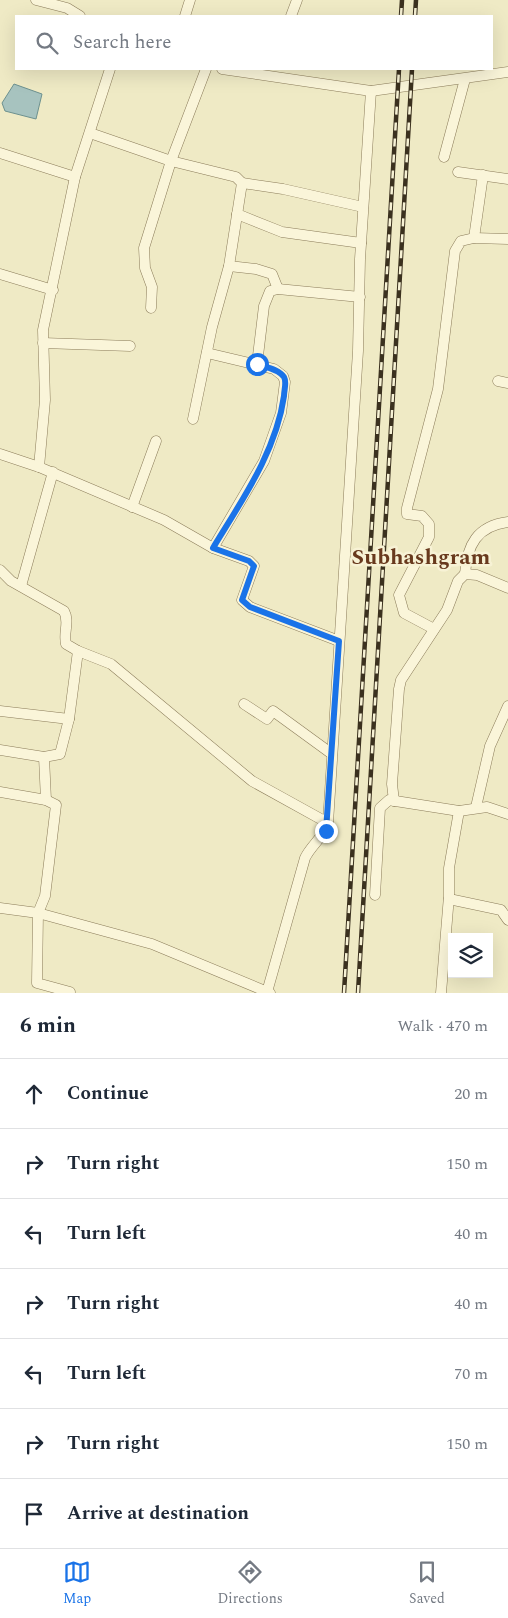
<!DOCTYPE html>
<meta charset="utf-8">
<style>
:root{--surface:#fff;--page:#f6f6f7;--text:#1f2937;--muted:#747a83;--line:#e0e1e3;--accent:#1a73e8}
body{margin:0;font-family:Spectral,serif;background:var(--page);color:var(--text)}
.controls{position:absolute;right:15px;bottom:15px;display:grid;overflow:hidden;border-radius:0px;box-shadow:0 5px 20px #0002}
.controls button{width:45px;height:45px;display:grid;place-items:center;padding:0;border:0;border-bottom:1px solid var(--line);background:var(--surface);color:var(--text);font:25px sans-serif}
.stop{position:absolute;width:15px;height:15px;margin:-11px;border:4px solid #1a73e8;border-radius:50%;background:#fff}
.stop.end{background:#1a73e8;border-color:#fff;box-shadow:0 1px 5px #0008}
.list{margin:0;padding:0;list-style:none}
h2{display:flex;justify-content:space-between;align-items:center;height:65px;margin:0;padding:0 20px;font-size:21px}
h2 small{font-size:16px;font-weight:400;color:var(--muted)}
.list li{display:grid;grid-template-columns:32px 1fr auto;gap:15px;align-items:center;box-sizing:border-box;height:70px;padding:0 20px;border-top:1px solid var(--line)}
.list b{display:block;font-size:19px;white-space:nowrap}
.list em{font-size:16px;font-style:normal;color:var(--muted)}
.icon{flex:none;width:28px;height:28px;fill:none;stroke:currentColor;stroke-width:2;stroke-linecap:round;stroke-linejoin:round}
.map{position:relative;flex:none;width:508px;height:993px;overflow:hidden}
.search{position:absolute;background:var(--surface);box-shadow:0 5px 20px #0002;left:15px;right:15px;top:15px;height:55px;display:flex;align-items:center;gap:12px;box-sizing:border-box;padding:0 18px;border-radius:0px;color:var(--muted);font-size:19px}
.sheet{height:555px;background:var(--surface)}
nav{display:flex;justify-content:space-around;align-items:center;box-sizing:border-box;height:70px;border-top:1px solid var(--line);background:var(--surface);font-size:14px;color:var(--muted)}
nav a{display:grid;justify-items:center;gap:2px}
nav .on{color:var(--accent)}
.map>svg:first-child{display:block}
.water{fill:#a7c3bf;stroke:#6d918f}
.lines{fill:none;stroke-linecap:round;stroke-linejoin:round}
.minor-casing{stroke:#8b7c5a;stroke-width:11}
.minor{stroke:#faf5d9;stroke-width:10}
.rail-casing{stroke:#3b311f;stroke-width:4.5}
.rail{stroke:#f7f2d5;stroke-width:2.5;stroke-dasharray:8;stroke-linecap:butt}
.route{stroke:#1a73e8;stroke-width:6}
.labels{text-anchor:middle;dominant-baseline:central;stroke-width:5;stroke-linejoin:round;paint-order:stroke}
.district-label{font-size:22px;font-weight:bold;fill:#68391d;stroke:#f7f2d5}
</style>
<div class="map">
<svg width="508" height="993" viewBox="0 0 508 993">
<rect width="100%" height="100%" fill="#efeac5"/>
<path class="water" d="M14 84 42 94 36 119 5 111 2 103Z"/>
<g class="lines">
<defs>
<g id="minor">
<path d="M36 0 67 8 80 16"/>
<path d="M185 16 190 0"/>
<path d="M291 16 297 0"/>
<path d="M222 69 371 91 508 72"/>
<path d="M90 133 171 161 236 177 242 183 229 266 212 327 193 419"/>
<path d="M0 153 75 177"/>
<path d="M444 157 465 79"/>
<path d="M458 172 508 179"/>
<path d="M242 183 283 189 363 207"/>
<path d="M237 214 282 232 361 243"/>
<path d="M474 238 483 175"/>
<path d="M229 266 256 269 272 274 278 289"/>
<path d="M0 274 53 290"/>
<path d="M151 308 152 287 145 268 144 248 171 161 206 69"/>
<path d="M43 343 130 346"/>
<path d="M207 353 274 369 283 376 285 382 281 413 264 461 213 548"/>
<path d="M257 364 264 306 270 291 278 289 360 297"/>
<path d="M498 381 508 383"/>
<path d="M0 454 39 467 164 520 213 548 249 561 254 566 242 600 250 607 339 641"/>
<path d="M39 467 45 400 43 330 75 177 110 69"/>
<path d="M132 507 156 441"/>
<path d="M0 570 11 581 64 611C70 622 63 632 66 644L78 651"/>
<path d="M465 574C467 545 477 526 508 522"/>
<path d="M21 586 53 472"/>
<path d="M434 629 404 613 399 595 429 537V524L422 516 407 514V508L438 389 455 251 461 241 474 238 508 239"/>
<path d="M244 704 267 719 273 711 332 754"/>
<path d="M0 711 69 719"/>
<path d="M0 750 44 757"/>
<path d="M0 792 46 800 56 805 45 896 38 913 37 983 70 992"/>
<path d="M46 800 44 757 60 754 69 719 78 651 111 664 252 781 328 823 358 351 360 259 371 91"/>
<path d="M394 801 392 784 399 689 401 680 447 610 458 581 465 574 477 575 508 588"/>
<path d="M476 807 490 746 508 706"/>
<path d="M375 895 380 808 389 800 459 811 487 807 508 814"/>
<path d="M449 899 501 910 508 920"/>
<path d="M0 908 38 913 152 944 270 993"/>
<path d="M267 992 305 858C311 845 324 837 328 823"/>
<path d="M441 993 449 896V868L459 811"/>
</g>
</defs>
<use href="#minor" class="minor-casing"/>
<use href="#minor" class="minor"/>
<defs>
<g id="rail">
<path d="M401 16 402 0"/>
<path d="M415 16 416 0"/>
<path d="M344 993 399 69"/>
<path d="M358 993 412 69"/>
</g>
</defs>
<use href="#rail" class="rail-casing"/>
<use href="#rail" class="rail"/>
</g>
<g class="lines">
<path class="route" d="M257 364C265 367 279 369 284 377 287 382 284 390 284 396 276 452 242 500 213 548L249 561 254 566 242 600 250 607 339 641 326 831"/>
</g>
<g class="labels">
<g class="district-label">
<text x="421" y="557">Subhashgram</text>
</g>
</g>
</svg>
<div class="controls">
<button><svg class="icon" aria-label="layers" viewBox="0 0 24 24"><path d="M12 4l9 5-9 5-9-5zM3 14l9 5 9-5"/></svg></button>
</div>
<div class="stop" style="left:257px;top:364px"></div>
<div class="stop end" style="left:326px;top:831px"></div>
<div class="search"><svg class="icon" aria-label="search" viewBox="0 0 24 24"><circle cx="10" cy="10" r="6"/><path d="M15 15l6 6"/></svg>Search here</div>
</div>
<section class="sheet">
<h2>6 min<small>Walk · 470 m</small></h2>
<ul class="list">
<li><svg class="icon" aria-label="ahead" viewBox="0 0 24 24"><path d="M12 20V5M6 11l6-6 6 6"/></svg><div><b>Continue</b></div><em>20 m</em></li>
<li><svg class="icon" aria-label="right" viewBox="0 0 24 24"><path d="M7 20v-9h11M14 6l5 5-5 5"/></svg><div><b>Turn right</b></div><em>150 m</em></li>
<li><svg class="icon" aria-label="left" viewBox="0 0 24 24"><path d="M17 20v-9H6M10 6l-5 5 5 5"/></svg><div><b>Turn left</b></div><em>40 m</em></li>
<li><svg class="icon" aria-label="right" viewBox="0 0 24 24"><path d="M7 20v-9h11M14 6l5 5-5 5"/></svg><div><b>Turn right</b></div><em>40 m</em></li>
<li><svg class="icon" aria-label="left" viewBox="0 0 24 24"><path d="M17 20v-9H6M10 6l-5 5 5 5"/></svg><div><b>Turn left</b></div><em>70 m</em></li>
<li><svg class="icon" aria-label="right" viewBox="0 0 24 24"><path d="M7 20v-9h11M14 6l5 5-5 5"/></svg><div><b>Turn right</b></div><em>150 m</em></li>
<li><svg class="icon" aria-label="arrive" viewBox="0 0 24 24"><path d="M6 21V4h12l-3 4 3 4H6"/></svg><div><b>Arrive at destination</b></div></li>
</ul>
</section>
<nav>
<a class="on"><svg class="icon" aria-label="map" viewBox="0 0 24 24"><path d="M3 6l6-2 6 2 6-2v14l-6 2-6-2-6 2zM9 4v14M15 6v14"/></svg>Map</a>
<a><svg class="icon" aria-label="directions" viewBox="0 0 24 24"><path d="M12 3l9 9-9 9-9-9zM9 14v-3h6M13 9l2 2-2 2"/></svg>Directions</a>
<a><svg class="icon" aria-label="saved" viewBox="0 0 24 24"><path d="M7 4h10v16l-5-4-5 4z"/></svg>Saved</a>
</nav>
